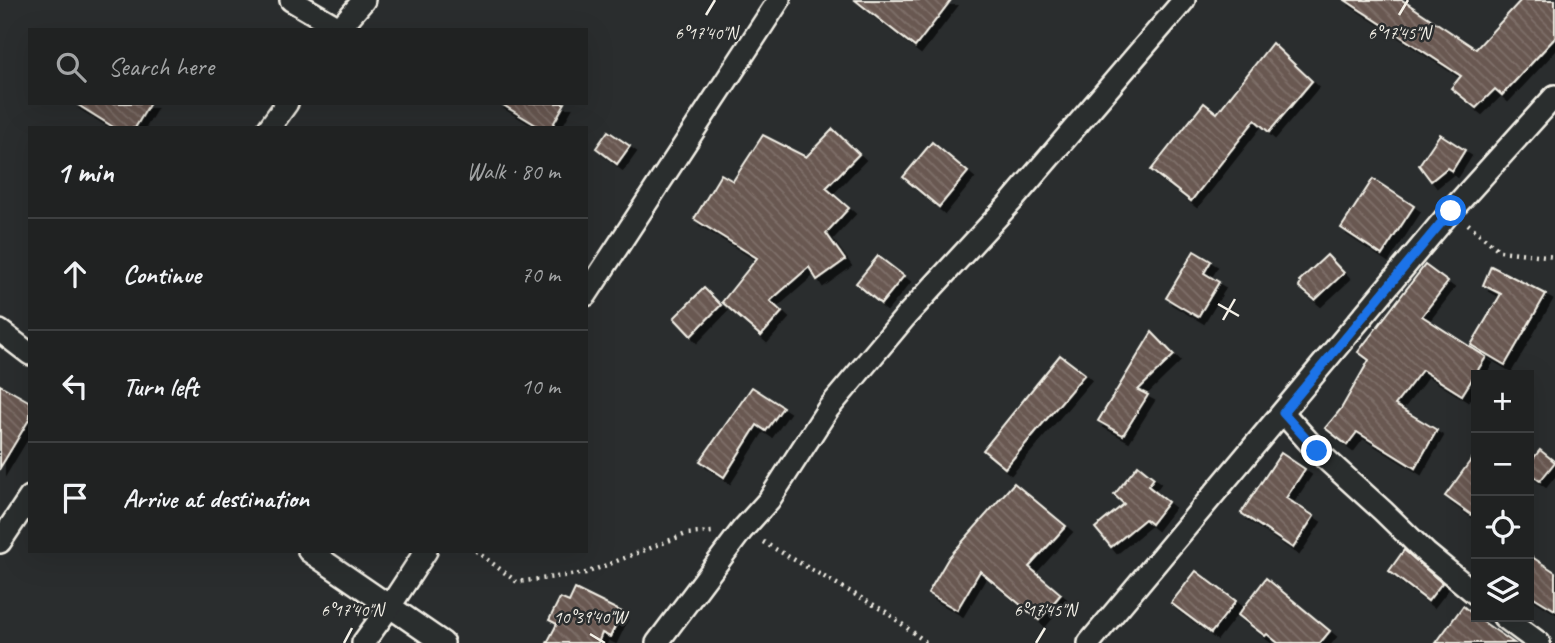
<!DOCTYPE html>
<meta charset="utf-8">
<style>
:root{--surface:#202222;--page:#282a2a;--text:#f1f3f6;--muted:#a2a4a5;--line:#3d3f40}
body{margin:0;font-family:Caveat,sans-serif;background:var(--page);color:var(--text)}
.controls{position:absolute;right:21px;bottom:21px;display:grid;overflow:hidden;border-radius:0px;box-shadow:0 7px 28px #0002}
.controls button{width:63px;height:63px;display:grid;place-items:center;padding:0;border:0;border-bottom:2px solid var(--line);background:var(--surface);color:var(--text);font:35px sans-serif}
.stop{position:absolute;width:21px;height:21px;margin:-16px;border:5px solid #1a73e8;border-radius:50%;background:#fff}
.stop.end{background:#1a73e8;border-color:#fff;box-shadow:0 2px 7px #0008}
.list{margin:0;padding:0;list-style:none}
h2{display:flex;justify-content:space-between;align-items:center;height:91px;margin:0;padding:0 28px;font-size:30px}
h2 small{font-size:23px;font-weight:400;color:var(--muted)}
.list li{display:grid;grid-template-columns:46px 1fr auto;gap:21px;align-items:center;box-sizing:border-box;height:112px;padding:0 28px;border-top:2px solid var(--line)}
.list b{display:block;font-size:26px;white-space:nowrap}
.list em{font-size:23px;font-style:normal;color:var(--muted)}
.icon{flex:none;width:38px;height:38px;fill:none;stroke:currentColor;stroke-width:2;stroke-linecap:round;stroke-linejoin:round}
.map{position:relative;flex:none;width:1555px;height:643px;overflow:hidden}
.search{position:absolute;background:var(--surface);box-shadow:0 7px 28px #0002;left:28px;top:28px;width:560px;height:77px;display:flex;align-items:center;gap:18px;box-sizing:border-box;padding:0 24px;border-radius:0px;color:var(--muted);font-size:26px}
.panel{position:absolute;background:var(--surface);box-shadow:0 7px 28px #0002;left:28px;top:126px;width:560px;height:427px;border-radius:0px}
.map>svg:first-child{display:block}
.building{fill:url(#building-back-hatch);stroke:#f4f1e8;stroke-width:2;filter:url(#shadow)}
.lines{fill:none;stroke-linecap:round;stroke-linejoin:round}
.minor-casing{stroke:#f4f1e8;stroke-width:26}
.path{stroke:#f4f1e8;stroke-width:4.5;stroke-dasharray:2 5;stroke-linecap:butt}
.minor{stroke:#2a2d2e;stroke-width:21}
.route{stroke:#1a73e8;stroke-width:9}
.ticks{fill:none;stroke:#f4f1e8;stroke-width:2.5}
.ticks-label{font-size:18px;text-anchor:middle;fill:#f4f1e8;stroke:#2a2d2e;stroke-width:5;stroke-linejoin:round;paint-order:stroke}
</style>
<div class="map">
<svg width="1555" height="643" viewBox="0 0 1555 643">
<defs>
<pattern id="building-back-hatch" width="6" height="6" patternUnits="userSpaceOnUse" patternTransform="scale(1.75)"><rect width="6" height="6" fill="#695851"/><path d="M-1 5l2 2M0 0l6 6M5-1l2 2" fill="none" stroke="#7f706a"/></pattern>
<filter id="shadow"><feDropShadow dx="6" dy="6" stdDeviation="0" flood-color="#0009"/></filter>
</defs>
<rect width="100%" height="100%" fill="#2a2d2e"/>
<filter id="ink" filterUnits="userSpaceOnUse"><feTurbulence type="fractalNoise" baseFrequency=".0143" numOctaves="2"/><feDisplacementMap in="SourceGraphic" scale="14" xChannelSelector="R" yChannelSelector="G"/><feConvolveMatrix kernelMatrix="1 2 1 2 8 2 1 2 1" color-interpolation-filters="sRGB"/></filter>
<g filter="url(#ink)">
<g class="building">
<path d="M855 0H951L915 47Z"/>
<path d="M1345 0H1402L1476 49 1521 0H1555V38L1502 95 1495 89 1476 108 1451 88 1461 76Z"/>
<path d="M1272 43 1312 81 1269 132 1255 120 1191 201 1151 170 1204 103 1217 113Z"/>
<path d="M75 103H150L135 128H115Z"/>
<path d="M500 103H565L551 128H541Z"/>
<path d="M833 129 859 154 826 188 849 208 826 233 845 260 817 280 809 267 770 301 782 312 761 336 722 302 757 258 694 219 721 174 733 181 763 135 806 157Z"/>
<path d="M608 131 630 146 617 164 596 148Z"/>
<path d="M1440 134 1465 150 1452 171 1447 168 1431 181 1419 165Z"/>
<path d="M932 142 968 172 939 207 903 177Z"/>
<path d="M1373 179 1414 206 1382 255 1341 228Z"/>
<path d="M1194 251 1211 261 1204 273 1219 282 1198 317 1166 298Z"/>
<path d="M1327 255 1344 273 1315 300 1299 287 1301 283 1299 281Z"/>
<path d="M878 256 904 276 881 304 856 283Z"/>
<path d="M1425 265 1448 282 1422 316 1486 357 1462 395 1422 370 1395 405 1437 430 1415 468 1357 432 1347 445 1325 428 1341 409 1369 360 1358 352Z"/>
<path d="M1491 266 1546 294 1505 365 1471 345 1501 294 1483 285Z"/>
<path d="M704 288 721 305 691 336 674 318Z"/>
<path d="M1152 332 1174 355 1138 390 1148 395 1123 435 1098 421Z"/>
<path d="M1060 355 1085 374 1005 468 983 450Z"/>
<path d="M0 385 30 402V418L0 468Z"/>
<path d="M752 387 783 407 766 431 757 425 724 477 700 461Z"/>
<path d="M1540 450 1555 462 1540 481 1529 473V464Z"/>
<path d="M1281 453 1305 469 1286 498 1314 516 1293 548 1241 513Z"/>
<path d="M1476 453V518L1445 496Z"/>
<path d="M1138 465 1154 478 1148 486 1168 502 1151 524 1145 519 1111 547 1095 528 1124 504 1114 495Z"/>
<path d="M1014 483 1066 526 1029 567 1061 594 1039 620 980 571 957 610 928 593 949 557Z"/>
<path d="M1404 550 1442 583 1428 601 1389 571Z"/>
<path d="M1529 555 1555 572V610L1529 594Z"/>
<path d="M1196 571 1236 601 1211 633 1171 603Z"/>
<path d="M1266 578 1330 631 1320 643H1278L1267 634 1265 636 1238 615Z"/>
<path d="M575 589 622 612 610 637 602 633 598 643H547L557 624 549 620 560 598 569 602Z"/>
<path d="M1463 606 1476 617 1514 643H1436Z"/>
</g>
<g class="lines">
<defs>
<g id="minor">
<path d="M291 0 339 28"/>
<path d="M338 30 364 0"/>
<path d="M269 128 287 103"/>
<path d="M586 295 779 0"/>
<path d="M0 331 30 354"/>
<path d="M1283 413 1317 451 1383 511 1426 553 1476 594"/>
<path d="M0 542 30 497"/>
<path d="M309 551 443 643"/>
<path d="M1504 617 1539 643"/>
<path d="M363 643 390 606 426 551"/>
<path d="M657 643 742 530 769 500 828 409 906 316 1011 202 1184 0"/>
<path d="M1089 643 1451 211 1555 96"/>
</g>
</defs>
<use href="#minor" class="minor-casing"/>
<g class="path">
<path d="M1468 224 1500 251 1555 257"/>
<path d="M763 542 886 612 927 643"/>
<path d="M476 551 517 582 586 573 686 534 712 532"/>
</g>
<use href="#minor" class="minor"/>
</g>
</g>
<g class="lines" filter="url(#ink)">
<path class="route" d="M1317 451 1283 413 1451 211"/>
</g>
<path class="ticks" d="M706 15 715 0M1399 15 1408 0M1218 304 1239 316M1223 320 1235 299M590 634 605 643M344 643 352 628M1036 643 1045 628"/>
<g class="ticks-label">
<text x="706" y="39">6°17'40"N</text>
<text x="1399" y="39">6°17'45"N</text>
<text x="352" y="616">6°17'40"N</text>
<text x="1045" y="616">6°17'45"N</text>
<text x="590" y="623">10°39'40"W</text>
</g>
</svg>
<div class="controls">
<button>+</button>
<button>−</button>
<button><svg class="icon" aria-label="locate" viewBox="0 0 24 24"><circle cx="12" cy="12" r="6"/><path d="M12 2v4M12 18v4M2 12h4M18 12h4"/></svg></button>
<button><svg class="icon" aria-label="layers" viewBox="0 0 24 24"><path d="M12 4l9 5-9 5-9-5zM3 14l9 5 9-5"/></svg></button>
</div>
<div class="stop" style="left:1451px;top:211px"></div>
<div class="stop end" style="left:1317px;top:451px"></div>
<div class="search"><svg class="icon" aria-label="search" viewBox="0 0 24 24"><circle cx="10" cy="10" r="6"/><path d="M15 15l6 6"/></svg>Search here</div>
<section class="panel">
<h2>1 min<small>Walk · 80 m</small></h2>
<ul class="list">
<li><svg class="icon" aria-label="ahead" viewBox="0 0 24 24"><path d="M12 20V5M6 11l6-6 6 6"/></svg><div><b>Continue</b></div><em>70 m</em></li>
<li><svg class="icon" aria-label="left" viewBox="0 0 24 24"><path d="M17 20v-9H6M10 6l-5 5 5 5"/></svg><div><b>Turn left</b></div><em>10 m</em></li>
<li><svg class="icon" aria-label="arrive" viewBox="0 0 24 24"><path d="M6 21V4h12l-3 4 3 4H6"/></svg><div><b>Arrive at destination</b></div></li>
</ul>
</section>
</div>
